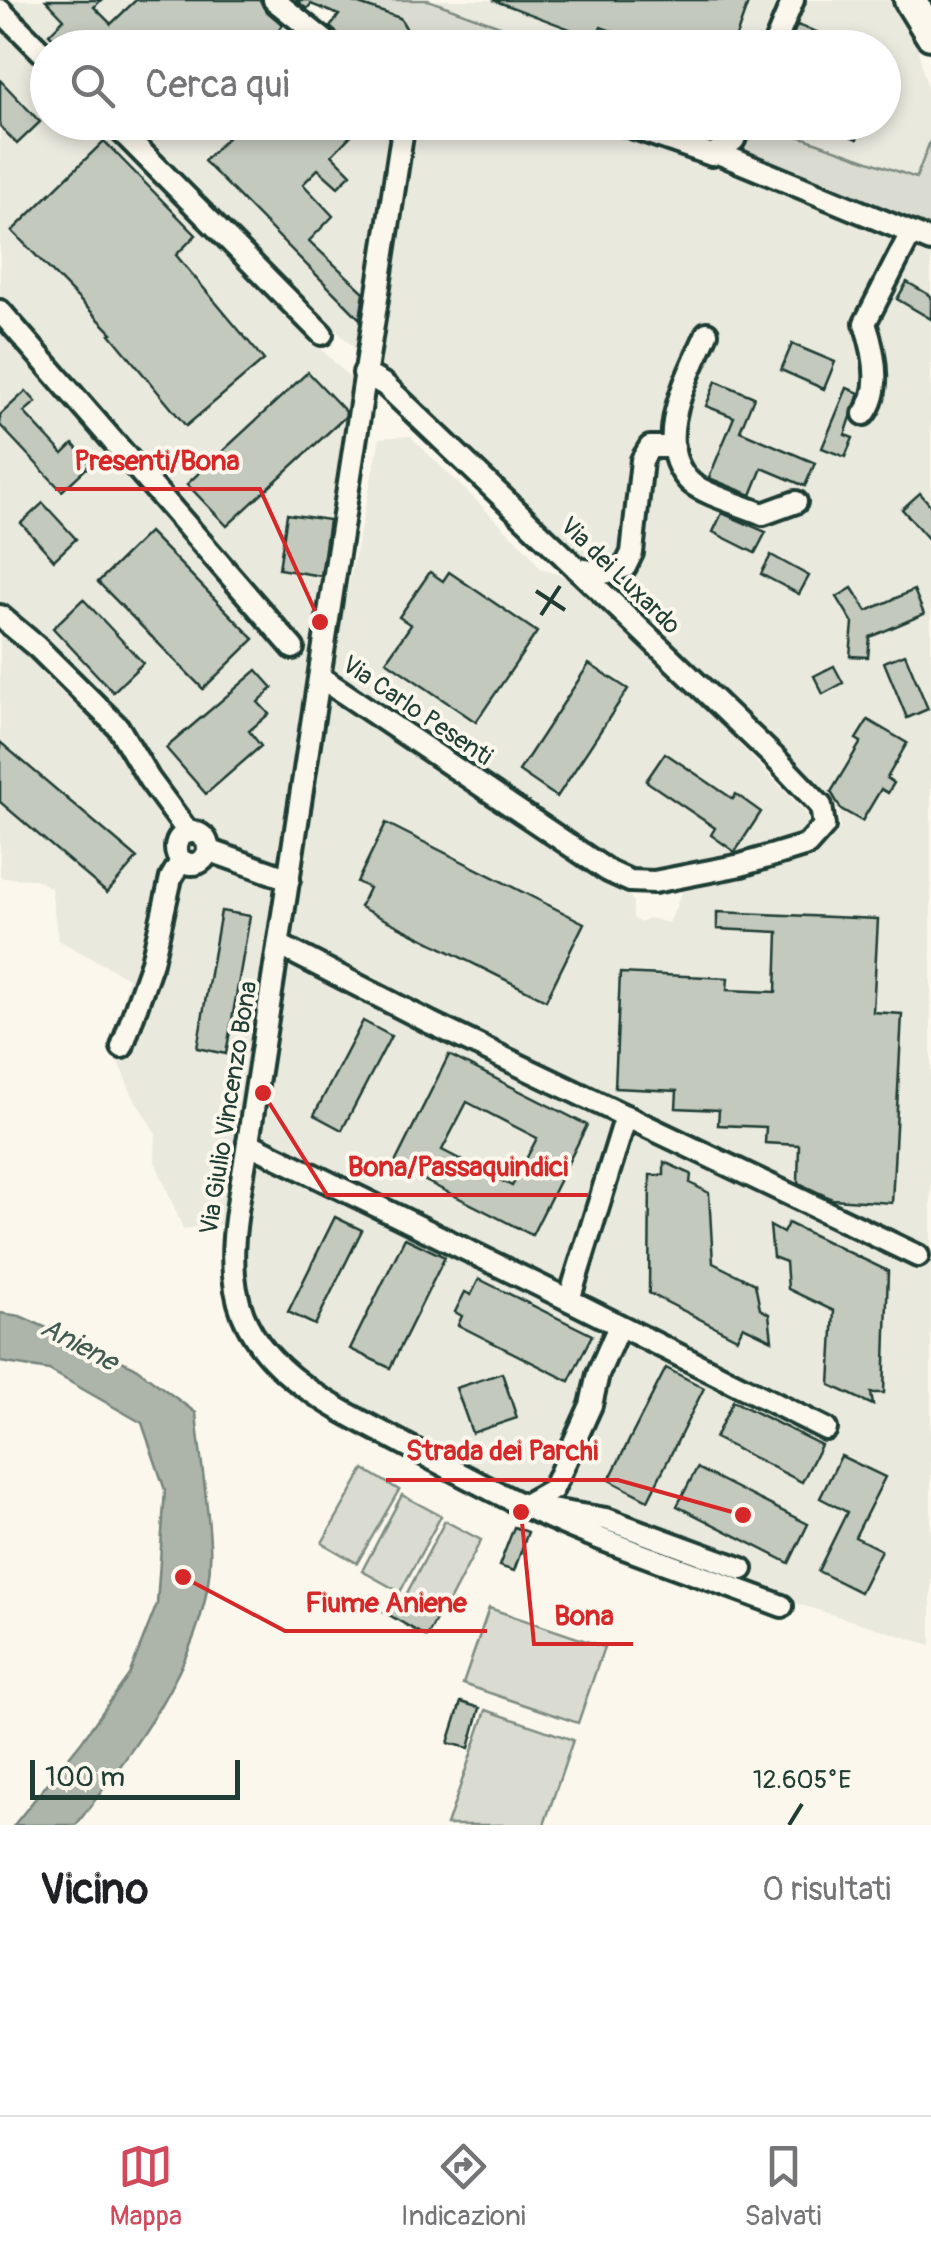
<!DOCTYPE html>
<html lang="it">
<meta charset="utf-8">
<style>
:root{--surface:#fff;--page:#f2f2f2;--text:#202124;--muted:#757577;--line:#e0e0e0;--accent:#d1495b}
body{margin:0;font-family:Pangolin,sans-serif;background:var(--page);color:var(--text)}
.scale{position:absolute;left:30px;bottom:25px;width:210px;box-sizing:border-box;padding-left:10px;border:5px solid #1f3d34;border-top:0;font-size:28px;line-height:35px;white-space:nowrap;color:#1f3d34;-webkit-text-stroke:8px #fbf7ec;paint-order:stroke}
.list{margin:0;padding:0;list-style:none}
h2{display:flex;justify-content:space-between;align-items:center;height:130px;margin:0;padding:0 40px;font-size:42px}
h2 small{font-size:32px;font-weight:400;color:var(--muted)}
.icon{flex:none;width:55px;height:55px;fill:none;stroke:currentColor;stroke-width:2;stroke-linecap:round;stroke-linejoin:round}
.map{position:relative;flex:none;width:931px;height:1825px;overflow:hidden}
.search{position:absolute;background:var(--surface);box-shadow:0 5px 15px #0003;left:30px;right:30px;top:30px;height:110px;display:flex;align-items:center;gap:25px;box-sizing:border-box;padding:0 35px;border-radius:55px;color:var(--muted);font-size:38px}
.sheet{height:290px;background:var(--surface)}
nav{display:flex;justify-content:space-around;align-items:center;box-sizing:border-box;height:140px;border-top:2px solid var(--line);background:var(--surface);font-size:28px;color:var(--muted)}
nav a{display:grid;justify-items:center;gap:5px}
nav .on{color:var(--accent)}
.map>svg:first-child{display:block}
.built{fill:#eae9de}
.green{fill:#dbdcd1;stroke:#7d8c82;stroke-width:2.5}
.water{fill:#adb4aa;stroke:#74847b;stroke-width:2.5}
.building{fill:#c4c9be;stroke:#1f3d34;stroke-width:2.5;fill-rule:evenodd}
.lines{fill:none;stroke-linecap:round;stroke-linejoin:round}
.minor-casing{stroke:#1f3d34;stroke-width:28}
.highway-casing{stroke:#1f3d34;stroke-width:38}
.minor{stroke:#fbf7ec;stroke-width:20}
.highway{stroke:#fbf7ec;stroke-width:30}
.ticks{fill:none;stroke:#1f3d34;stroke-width:4}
.labels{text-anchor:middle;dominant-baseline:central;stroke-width:8;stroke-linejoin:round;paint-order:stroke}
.street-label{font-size:25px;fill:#1f3d34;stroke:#fbf7ec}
.water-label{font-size:28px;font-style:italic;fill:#425b52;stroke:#fbf7ec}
.ticks-label{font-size:25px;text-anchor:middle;fill:#1f3d34;stroke:#fbf7ec;stroke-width:8;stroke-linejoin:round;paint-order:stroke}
.leader{fill:none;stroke:#d62828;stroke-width:4}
.callout-dot{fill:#d62828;stroke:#fbf7ec;stroke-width:4}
.callout-label{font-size:28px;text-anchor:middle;font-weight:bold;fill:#d62828;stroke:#fbf7ec;stroke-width:8;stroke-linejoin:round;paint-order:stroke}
</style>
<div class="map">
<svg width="931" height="1825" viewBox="0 0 931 1825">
<rect width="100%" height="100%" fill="#fbf7ec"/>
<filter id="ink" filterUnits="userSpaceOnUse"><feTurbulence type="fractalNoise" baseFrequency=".01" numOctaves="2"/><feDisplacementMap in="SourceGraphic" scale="20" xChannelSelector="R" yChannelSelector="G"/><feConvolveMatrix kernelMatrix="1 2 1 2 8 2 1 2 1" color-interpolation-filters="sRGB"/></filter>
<g filter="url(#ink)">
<g class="built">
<path d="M8 0H264L325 47H55Z"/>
<path d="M428 0H780L762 48 558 47Z"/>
<path d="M804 0H893L910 17 931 103V139L916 178 762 123 884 122V48L781 47Z"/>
<path d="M0 22 47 71 48 122 97 123 356 384 286 863 226 1224 183 1229 155 1161 156 1134 132 1094 112 1048 128 978 58 940 51 888 35 879 3 878 0 875V628L114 731 159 805 178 828 197 825 180 812 117 713 53 652 0 608Z"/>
<path d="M130 123H392L360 352 352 346Z"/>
<path d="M418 123H597L931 251V1645L785 1600 496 1483 324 1386 282 1357 260 1331 244 1292 239 1253 325 688 626 889 633 901V918L641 923 649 918 669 923 687 880 779 863 789 864 815 850 840 829 839 812 795 766 615 597 378 366Z"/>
<path d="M410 436 527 550 541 569 580 581 804 811 809 823 800 842 635 874 616 865 330 672 380 438Z"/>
</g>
<g class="green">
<path d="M347 0H428L558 47H404L406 28 400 18Z"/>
<path d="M647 123H734C727 136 723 145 706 145Z"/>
<path d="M751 123H762L916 178 931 139V233L742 153Z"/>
<path d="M364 1469 399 1490 357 1563 322 1543Z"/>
<path d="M402 1495 441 1516 400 1592 362 1571Z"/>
<path d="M445 1521 481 1540 442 1615 406 1595Z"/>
<path d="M489 1608 604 1647 578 1723 463 1684Z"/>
<path d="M486 1710 573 1740 544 1825H447Z"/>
</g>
<path class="water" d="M0 1313 20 1316 133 1366 196 1413C200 1457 208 1501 210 1544 216 1645 134 1749 76 1825H14L81 1742 129 1675 157 1604 165 1490 142 1423 49 1370 0 1362Z"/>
<g class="building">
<path d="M46 0H101L94 7 111 24 136 0H260L265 10 283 25 278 31 289 42 283 48H92L81 37 70 48H63L49 34 64 19Z"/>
<path d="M296 0H347L400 18 406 28V42L404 48H347L343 38 330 27 339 15 311 4 307 9Z"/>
<path d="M493 0H749L732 48H628L631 38 601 27 596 39Z"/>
<path d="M797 25 856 46 855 48H788Z"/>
<path d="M0 80 40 122 17 144 0 126Z"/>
<path d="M243 122H364L332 155 351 174 338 187 318 169 303 184 333 216 309 241 364 292 360 319 204 161Z"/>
<path d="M816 122H862L857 139Z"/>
<path d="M104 141 196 235 176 255 264 360 186 426 110 334 112 333 12 231Z"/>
<path d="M907 282 931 296V319L897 299Z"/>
<path d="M792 344 835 362 824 389 781 370Z"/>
<path d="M308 372 346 412 345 417 227 526 187 484Z"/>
<path d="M716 381 754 397 740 431 815 463 805 486 762 468 751 495 709 478 734 417 706 406Z"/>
<path d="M847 388 859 393 845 435 853 438 845 457 822 448Z"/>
<path d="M26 391 36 402 24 412 63 454 73 444 91 464 62 491 0 425V415Z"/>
<path d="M920 493 931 506V542L902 509Z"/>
<path d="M43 503 76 539 54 560 21 523Z"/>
<path d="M722 513 766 532 755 553 713 532Z"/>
<path d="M287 514 329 520 321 576 279 569Z"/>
<path d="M149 532 254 639 203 689 98 582Z"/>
<path d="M771 555 809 576 799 594 761 574Z"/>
<path d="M430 572 443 581 449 572 537 632 476 722 386 661 411 625 399 617Z"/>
<path d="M852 588 867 611 914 590 924 614 870 637 868 657 850 656 853 623 837 597Z"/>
<path d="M83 599 143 663 113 692 53 628Z"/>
<path d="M905 654 928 709 907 718 884 662Z"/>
<path d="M589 664 628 689 557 797 519 771Z"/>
<path d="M834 666 843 683 823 694 814 676Z"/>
<path d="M257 670 273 688 258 702 269 714 249 731 261 746 206 794 166 748Z"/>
<path d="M868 720 907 743 887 778 894 783 888 793 881 789 862 821 841 809 831 792 861 742 856 739Z"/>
<path d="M0 742 137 858 107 893 0 802Z"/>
<path d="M665 753 733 799 736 794 761 812 735 852 711 835 715 828 646 781Z"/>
<path d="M386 823 584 923 546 1000 360 907 369 888 357 882Z"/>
<path d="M221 911 250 916 226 1054 197 1048Z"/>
<path d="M717 912 878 919 873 1012 902 1014 892 1203 832 1199 798 1183 799 1145 765 1143 766 1127 718 1125 719 1110 676 1108 677 1091 615 1088 620 973 728 978 727 990 776 992 778 932 717 929Z"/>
<path d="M363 1021 391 1036 342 1130 314 1115Z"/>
<path d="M449 1055 587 1125 532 1235 394 1165ZM467 1102 537 1138 512 1186 442 1150Z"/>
<path d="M664 1162 691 1174 690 1183 709 1193 713 1263 755 1284 760 1309 769 1314 772 1340 743 1326 737 1338 649 1293 650 1175H664Z"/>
<path d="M335 1217 362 1230 315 1325 288 1312Z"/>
<path d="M788 1223 888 1271 884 1393H871L873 1405 830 1385 834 1311 788 1289 786 1262 773 1257 770 1226 783 1233Z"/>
<path d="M405 1238 445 1257 390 1368 350 1349Z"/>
<path d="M479 1279 592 1335 569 1381 458 1325 462 1316 455 1312 465 1292 471 1295Z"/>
<path d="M666 1368 704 1388 648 1500 609 1480Z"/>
<path d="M502 1373 517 1418 472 1433 456 1388Z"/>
<path d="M733 1401 821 1445 802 1482 715 1438Z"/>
<path d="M841 1456 885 1477 855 1537 881 1550 860 1592 818 1571 847 1512 820 1498Z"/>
<path d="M697 1468 808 1524 789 1563 677 1506Z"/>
<path d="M514 1527 528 1532 514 1571 499 1566Z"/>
<path d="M394 1596 436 1620 427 1637 384 1612Z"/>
<path d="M461 1702 480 1708 469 1748 448 1743Z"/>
</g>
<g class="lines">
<defs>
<g id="minor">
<path d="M274 0 334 48"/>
<path d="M0 10 48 58"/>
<path d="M773 48 793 0"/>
<path d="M112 122 322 334"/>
<path d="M404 122 248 1143C240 1199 222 1261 243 1315 269 1380 349 1414 406 1445 462 1475 518 1505 576 1529 644 1557 714 1580 782 1606"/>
<path d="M617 122 712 155 734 140 741 122"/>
<path d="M718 153 931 241"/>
<path d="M0 311 293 648"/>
<path d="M707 333C689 375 650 442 690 482 703 494 745 506 763 514L796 502"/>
<path d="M864 414C883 390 874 350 865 323L911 233"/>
<path d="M577 569 605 573 625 567 632 553 642 460 650 447H674"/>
<path d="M0 616 37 647 118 727 149 779 188 832"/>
<path d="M320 677 608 871 630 881 654 882 741 865 807 845 824 826 821 806 775 758 385 385 364 373"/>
<circle cx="192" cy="848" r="16"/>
<path d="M208 850 289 879"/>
<path d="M279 945 431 1023 918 1256"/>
<path d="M122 1047 152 962 171 878 181 861"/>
<path d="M626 1116 569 1300 826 1429"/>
<path d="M248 1143 569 1300"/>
<path d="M523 1506 553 1489 591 1405 598 1374 619 1326"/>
<path d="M545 1509 606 1519 742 1569"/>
</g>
<path id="highway" d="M910 0 931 34"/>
</defs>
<use href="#minor" class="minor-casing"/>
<use href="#highway" class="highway-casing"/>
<use href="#minor" class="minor"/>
<use href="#highway" class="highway"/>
</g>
</g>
<path class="ticks" d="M536 591 565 610M541 615 560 586M789 1825 802 1804"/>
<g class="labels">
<g class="street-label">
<text transform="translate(620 576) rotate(44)">Via dei Luxardo</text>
<text transform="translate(417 711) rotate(34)">Via Carlo Pesenti</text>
<text transform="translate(229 1108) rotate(-81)">Via Giulio Vincenzo Bona</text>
</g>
<g class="water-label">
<text transform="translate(79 1345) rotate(28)">Aniene</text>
</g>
</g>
<g class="ticks-label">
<text x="802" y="1788">12.605°E</text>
</g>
<path class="leader" d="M320 622L260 489H55M263 1093L327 1195H588M743 1515L618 1480H386M183 1577L285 1631H487M521 1512L534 1644H633"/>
<g class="callout-dot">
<circle cx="320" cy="622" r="10"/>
<circle cx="263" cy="1093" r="10"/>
<circle cx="743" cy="1515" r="10"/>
<circle cx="183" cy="1577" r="10"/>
<circle cx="521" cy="1512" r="10"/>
</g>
<g class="callout-label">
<text x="157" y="470">Presenti/Bona</text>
<text x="458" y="1176">Bona/Passaquindici</text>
<text x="502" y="1460">Strada dei Parchi</text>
<text x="386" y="1612">Fiume Aniene</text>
<text x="584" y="1625">Bona</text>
</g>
</svg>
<div class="scale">100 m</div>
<div class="search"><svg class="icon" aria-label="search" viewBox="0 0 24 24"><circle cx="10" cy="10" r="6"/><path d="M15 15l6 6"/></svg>Cerca qui</div>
</div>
<section class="sheet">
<h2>Vicino<small>0 risultati</small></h2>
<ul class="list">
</ul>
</section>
<nav>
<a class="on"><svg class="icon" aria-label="map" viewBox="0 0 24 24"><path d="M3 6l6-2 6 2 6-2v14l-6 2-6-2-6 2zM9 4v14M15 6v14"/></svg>Mappa</a>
<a><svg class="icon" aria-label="directions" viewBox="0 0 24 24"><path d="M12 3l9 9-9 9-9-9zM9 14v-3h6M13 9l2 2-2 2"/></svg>Indicazioni</a>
<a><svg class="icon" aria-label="saved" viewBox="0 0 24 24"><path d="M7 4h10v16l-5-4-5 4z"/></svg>Salvati</a>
</nav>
